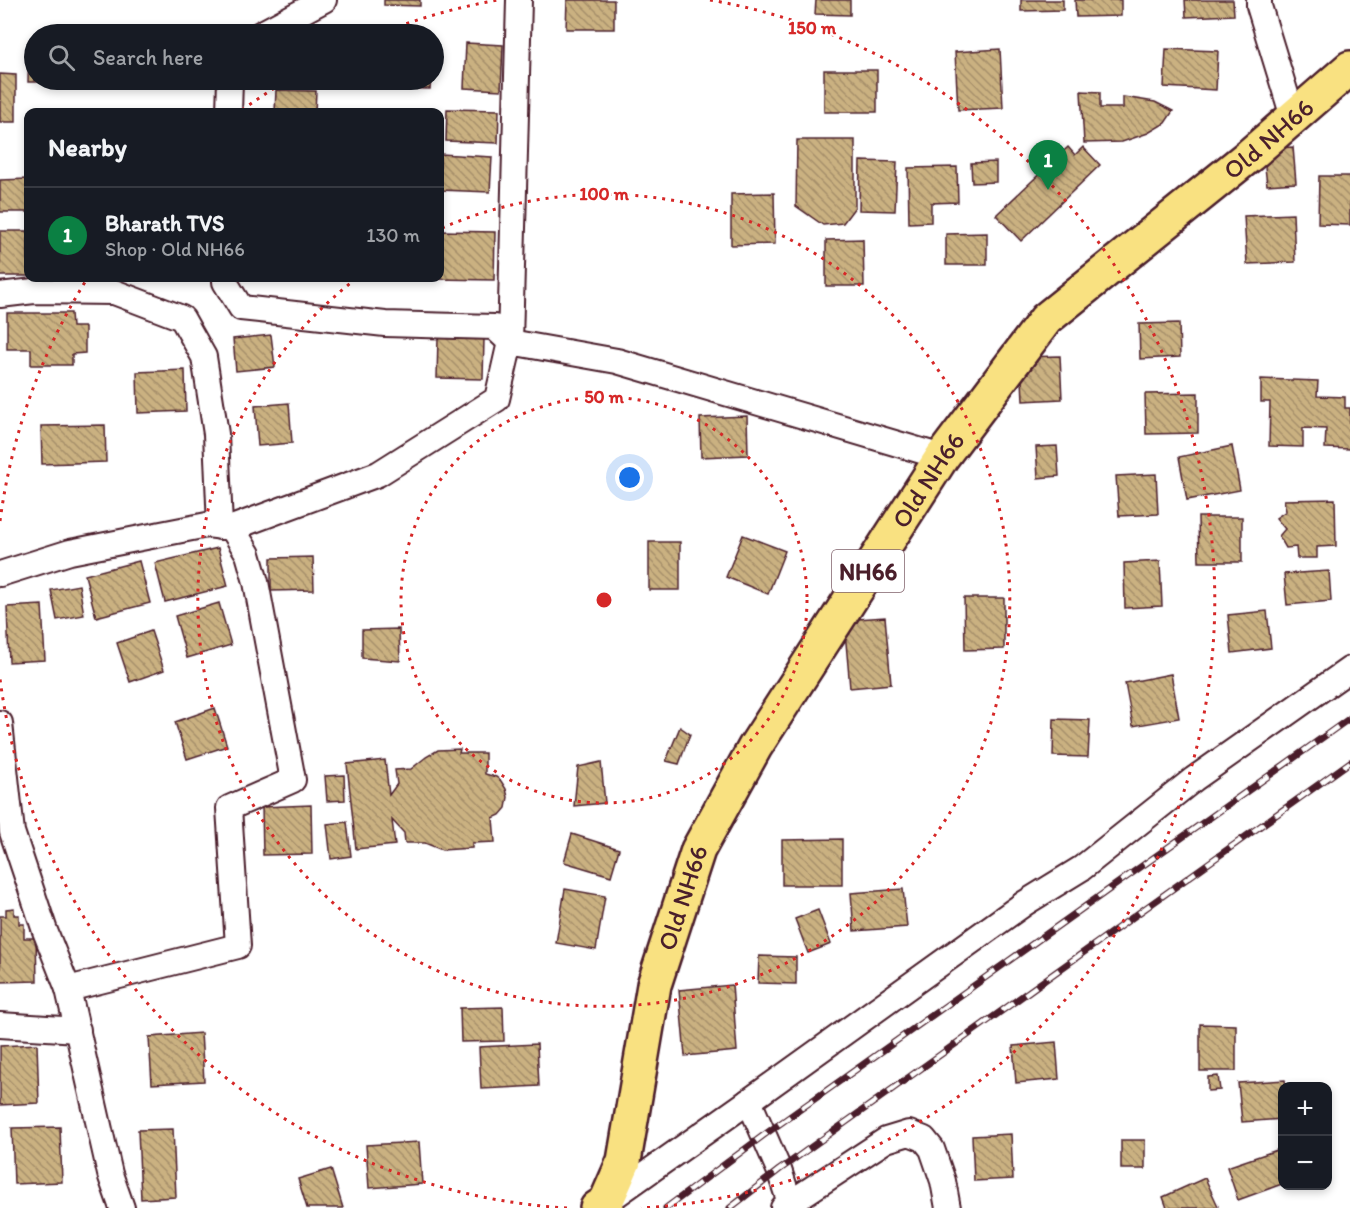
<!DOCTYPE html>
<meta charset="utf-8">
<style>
:root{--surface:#171b24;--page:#20242c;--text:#f1f3f6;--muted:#9ea1a6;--line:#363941;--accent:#0b8043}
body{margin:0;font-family:Itim,sans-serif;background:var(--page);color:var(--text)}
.controls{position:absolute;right:18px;bottom:18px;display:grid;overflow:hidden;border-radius:12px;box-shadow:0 3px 9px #0003}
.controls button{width:54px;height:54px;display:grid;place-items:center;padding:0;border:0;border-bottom:2px solid var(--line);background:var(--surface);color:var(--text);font:30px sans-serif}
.you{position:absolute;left:630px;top:478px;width:21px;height:21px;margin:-15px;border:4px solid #fff;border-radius:50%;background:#1a73e8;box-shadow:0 0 0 9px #1a73e833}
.badge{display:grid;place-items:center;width:39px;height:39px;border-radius:50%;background:var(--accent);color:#fff;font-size:20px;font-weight:700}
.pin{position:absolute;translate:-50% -50px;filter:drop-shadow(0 2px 3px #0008)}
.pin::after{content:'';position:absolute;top:32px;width:21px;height:18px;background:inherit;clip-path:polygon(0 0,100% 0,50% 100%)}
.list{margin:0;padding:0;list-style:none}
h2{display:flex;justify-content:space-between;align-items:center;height:78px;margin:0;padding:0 24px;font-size:26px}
h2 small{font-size:20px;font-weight:400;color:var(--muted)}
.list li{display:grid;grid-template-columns:39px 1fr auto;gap:18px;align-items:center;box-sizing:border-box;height:96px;padding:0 24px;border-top:2px solid var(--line)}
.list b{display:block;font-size:22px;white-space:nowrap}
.list p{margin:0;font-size:20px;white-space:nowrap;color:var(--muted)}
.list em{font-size:20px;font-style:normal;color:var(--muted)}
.icon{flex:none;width:33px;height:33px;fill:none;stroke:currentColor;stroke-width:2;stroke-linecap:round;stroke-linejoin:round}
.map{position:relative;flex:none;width:1350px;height:1208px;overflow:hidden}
.search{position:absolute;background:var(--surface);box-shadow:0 3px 9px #0003;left:24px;top:24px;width:420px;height:66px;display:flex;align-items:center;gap:15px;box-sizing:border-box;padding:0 21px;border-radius:33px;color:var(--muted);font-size:22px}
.panel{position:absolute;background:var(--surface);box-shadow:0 3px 9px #0003;left:24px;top:108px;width:420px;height:174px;border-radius:12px}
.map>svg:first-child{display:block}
.building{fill:url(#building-back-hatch);stroke:#4a1f2b;stroke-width:1.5}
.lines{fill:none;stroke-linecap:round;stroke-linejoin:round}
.minor-casing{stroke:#4a1f2b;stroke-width:28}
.primary-casing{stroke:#4a1f2b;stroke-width:38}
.minor{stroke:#fff;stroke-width:24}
.primary{stroke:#f9e181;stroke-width:33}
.rail-casing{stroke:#4a1f2b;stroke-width:7}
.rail{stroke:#fff;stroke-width:4.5;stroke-dasharray:14;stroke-linecap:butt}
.ring{fill:none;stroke:#d62828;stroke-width:3;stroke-dasharray:3 6}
.labels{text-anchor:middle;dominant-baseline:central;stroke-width:4.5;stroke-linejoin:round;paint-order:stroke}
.shield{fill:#fff;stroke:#80626b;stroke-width:1.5}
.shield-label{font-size:24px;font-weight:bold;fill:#4a1f2b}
.street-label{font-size:26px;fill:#4a1f2b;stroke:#fff}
.centre{fill:#d62828;stroke:#fff;stroke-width:3}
.ring-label{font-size:18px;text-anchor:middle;font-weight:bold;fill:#d62828;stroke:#fff;stroke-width:4.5;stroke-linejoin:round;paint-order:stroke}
</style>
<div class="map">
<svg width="1350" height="1208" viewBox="0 0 1350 1208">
<defs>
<pattern id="building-back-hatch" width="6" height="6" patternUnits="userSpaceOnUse" patternTransform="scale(1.5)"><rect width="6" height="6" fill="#cab181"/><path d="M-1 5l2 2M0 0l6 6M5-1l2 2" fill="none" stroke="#a68f6a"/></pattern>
</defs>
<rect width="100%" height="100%" fill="#fff"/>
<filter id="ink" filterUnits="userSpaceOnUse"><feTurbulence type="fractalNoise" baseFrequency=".0167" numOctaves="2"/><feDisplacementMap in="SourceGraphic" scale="12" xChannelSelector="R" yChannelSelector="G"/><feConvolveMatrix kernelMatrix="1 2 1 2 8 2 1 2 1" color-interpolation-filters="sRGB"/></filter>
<g filter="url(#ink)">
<g class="building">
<path d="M384 0H420V6L384 5Z"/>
<path d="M567 0H614V29H566Z"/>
<path d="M816 0H850V15L815 14Z"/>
<path d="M1021 0H1063V10L1021 11Z"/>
<path d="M1075 0H1121V16L1076 17Z"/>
<path d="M1185 0H1233L1234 15 1186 17Z"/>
<path d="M29 40H34V80H78V82H28Z"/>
<path d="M466 43 503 45 501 90 464 88Z"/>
<path d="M1000 49 1003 108 958 110 955 52Z"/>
<path d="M1166 49 1218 51 1216 90 1164 87Z"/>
<rect x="824" y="70" width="53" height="42"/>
<path d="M0 74 16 75V122H0Z"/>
<path d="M383 80H431L430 89 383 88Z"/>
<path d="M276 90 316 91 315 112H275Z"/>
<path d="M1081 91 1100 92V108H1123V97L1155 102 1173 111 1165 123 1148 133 1122 142 1084 143Z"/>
<path d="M447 109 499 110 498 143 446 141Z"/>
<path d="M797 140H855V207L843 223 823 225 796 206Z"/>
<path d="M1068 147 1075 155 1083 147 1100 165 1021 241 996 215Z"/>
<path d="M1293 147 1296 183 1267 185 1263 149Z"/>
<path d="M440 154 492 157 490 192 440 190Z"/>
<path d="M860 161 897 162 895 211 859 210Z"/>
<path d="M996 162V182L972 183 971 163Z"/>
<path d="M957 167 958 202 931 203V222L909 223 908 168Z"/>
<path d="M1319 176H1350V225L1318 224Z"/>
<path d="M28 179V212H0V180Z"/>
<path d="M774 193 775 244 731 245V194Z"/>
<path d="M1293 214 1295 262 1247 264 1244 216Z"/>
<rect x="0" y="231" width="28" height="45"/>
<path d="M440 231 495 232 494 280 436 279V278H440Z"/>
<path d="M987 233V265H946V234Z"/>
<path d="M863 239 864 286H826V240Z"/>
<path d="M7 313H71L72 327H85V353L72 354V365H31V349H7Z"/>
<path d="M1179 323 1180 357 1140 359 1139 324Z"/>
<path d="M271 335 275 367 236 371 233 339Z"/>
<path d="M438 338 484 339 483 379 437 378Z"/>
<path d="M1060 356 1062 399 1023 401 1021 357Z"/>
<path d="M185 370 186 411 138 413 137 372Z"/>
<path d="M1261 379 1318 381 1317 396 1345 397V408H1350V449L1325 448 1326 429 1303 428V447L1269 446 1270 402H1261Z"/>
<path d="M1198 393V433L1146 434 1145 394Z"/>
<path d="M289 403 292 443 258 446 255 406Z"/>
<path d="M747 416 748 455 701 457 700 418Z"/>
<path d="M105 425 106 462 42 464 41 426Z"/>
<path d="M1057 446 1059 476 1038 478 1036 447Z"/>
<path d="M1232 446 1240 490 1187 500 1179 457Z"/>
<path d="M1156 474 1158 514 1119 516 1116 476Z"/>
<path d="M1335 499 1336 546 1317 547V558H1297L1296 547 1286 548 1279 536 1285 529 1276 518 1286 511 1284 500Z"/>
<path d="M1198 517H1242V562H1199Z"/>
<path d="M743 535 785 551 768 594 726 577Z"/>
<rect x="649" y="542" width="31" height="48"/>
<path d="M218 548 228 586 165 602 155 563Z"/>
<path d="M313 557 314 590 271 591V558Z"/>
<path d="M139 561 150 603 96 617 85 575Z"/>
<path d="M1160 561 1162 606 1125 608 1124 563Z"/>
<path d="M1329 571 1331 601 1287 605 1284 574Z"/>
<path d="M79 585 84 615 57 620 51 590Z"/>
<path d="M964 598H1004V649L965 650Z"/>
<path d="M219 603 231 645 187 658 175 616Z"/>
<path d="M42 605 45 660 9 662 7 607Z"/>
<path d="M1267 611 1271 648 1232 653 1228 615Z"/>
<path d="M885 617 891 684 850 688 844 620Z"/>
<path d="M399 629 400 661 362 658V630Z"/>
<path d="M151 631 164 670 130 682 117 643Z"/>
<path d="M1171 674 1179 718 1133 726 1125 683Z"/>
<path d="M215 708 227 746 187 759 175 722Z"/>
<path d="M1054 719 1090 720 1088 757 1053 756Z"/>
<path d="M680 727 690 734 679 764 666 761Z"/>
<path d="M460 749 459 753H485V774L496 777 501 781 506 789 508 797 506 808 500 815 493 818 495 842 472 843V848L442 850 425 843H405L404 833 392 820 395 845 356 849 347 764 385 760 389 795 397 784 395 770 411 769 426 757 438 750Z"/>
<path d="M601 762 605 803 574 806 578 767Z"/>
<path d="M344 775 345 800 327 801 325 776Z"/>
<path d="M311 805 312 854 263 855 262 807Z"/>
<path d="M347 822 351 856 331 859 327 824Z"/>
<path d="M572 834 619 849 611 876 564 862Z"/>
<path d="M842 839V885H782V840Z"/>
<path d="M565 889 605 896 596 950 556 943Z"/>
<path d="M903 889 907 927 854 931 851 893Z"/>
<path d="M14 908V915H19V924H24V938H36L37 981 0 982V916H6V909Z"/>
<path d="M818 910 831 944 808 953 795 919Z"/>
<path d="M759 956 796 957V984L758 983Z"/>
<path d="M732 985 737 1051 685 1056 679 990Z"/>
<path d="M503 1007 504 1041 461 1042 460 1008Z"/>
<path d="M1200 1024 1236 1025V1071H1200Z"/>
<path d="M201 1033 204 1081 152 1084 149 1037Z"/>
<path d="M1056 1042 1059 1079 1016 1083 1013 1046Z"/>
<path d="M37 1044 39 1103 0 1105V1046Z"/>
<path d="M537 1044 539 1086 481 1089 479 1047Z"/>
<path d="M1218 1076 1220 1090 1208 1091V1077Z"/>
<path d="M1285 1080 1286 1086H1282V1119L1242 1122 1238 1083Z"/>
<path d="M60 1127 62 1182 14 1184 12 1128Z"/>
<path d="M173 1129 176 1197 141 1199 138 1130Z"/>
<path d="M1011 1134 1013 1179 974 1181 972 1136Z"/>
<rect x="1121" y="1140" width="24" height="29"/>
<path d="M419 1142 422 1184 369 1188 366 1145Z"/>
<path d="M1277 1150 1282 1165V1184L1238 1200 1227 1167Z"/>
<path d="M331 1169 343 1208H307L298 1179Z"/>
<path d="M1205 1178 1218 1206 1213 1208H1167L1163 1197Z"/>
</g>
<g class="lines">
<defs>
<g id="minor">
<path d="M1259 0V6L1293 117"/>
<path d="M260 34 324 0"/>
<path d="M229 112 230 80"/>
<path d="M225 278V282L241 308 385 324 494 327 510 342"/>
<path d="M0 295 34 291 114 292 182 318 204 357 216 434 220 527"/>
<path d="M510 342 519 0"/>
<path d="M0 574 70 552 207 525 232 528 378 474 497 399 510 342 617 361 942 457"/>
<path d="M0 723 12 832 45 931 68 989 110 1174 122 1208"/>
<path d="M68 989 238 946 229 808 293 780 256 582 248 554 232 528"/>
<path d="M0 1025 78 1030"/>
<path d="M749 1101 1025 903 1082 868 1194 779 1350 669"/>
<path d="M606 1202 749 1101 779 1170 790 1203 783 1208"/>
<path d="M790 1203 886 1140 909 1133 924 1139 932 1149 943 1181 948 1208"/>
</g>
<g id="primary">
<path id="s1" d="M597 1208 606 1202 624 1161 654 985 698 850 755 747 942 457 1046 319 1250 155 1350 68"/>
</g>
</defs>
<use href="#minor" class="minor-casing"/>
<use href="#primary" class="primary-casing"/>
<use href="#minor" class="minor"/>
<use href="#primary" class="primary"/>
<defs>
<g id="rail">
<path d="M666 1208 764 1135 1350 718"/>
<path d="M730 1208 779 1170 1350 762"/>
</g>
</defs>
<use href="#rail" class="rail-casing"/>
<use href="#rail" class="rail"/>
</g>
</g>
<g class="ring">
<circle cx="604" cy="600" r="203"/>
<path d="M442 228A406 406 0 1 1 357 278"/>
<path d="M567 1208A609 609 0 0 1 0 679M0 521A609 609 0 0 1 85 282M242 110A609 609 0 0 1 286 81M381 33A609 609 0 0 1 498 0M710 0A609 609 0 0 1 641 1208"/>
</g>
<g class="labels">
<rect class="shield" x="832" y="550" width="72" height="42" rx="4.5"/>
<g class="shield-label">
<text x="868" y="571">NH66</text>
</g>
<g class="street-label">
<text stroke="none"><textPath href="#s1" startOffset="1298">Old NH66</textPath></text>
<text stroke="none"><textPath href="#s1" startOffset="812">Old NH66</textPath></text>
<text stroke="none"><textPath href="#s1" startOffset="326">Old NH66</textPath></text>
</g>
</g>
<circle cx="604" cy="600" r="9" class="centre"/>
<g class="ring-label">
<text x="812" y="34">150 m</text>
<text x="604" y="200">100 m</text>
<text x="604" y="403">50 m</text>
</g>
</svg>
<div class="controls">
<button>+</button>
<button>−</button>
</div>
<div class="you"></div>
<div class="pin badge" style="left:1048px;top:190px">1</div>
<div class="search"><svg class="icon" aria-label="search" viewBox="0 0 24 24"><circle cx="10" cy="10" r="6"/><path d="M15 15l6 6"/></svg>Search here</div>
<section class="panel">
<h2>Nearby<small></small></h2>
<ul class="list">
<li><span class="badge">1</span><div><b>Bharath TVS</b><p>Shop · Old NH66</p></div><em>130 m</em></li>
</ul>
</section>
</div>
